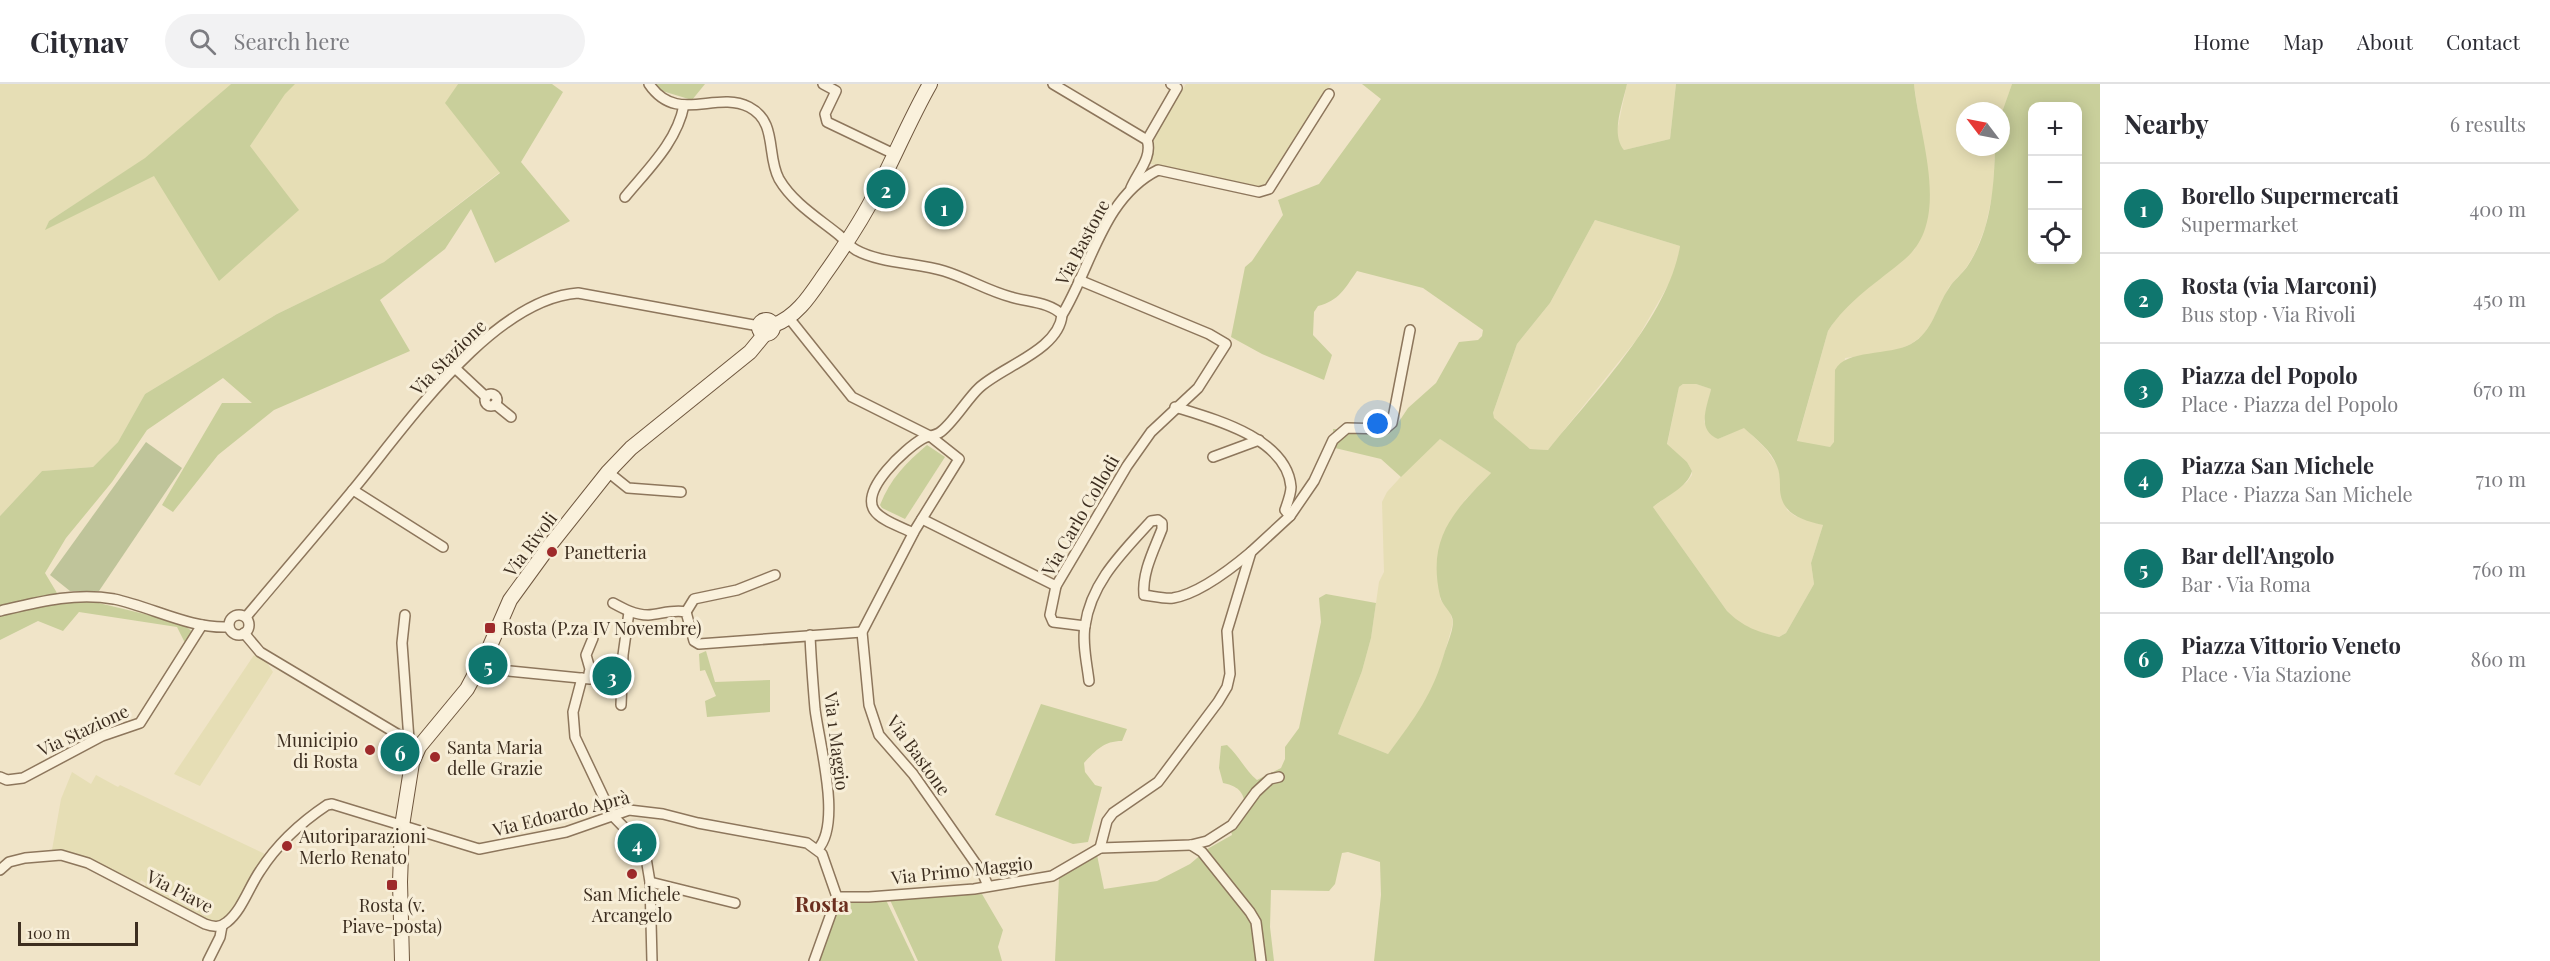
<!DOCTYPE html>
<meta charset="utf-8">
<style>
:root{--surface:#fff;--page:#f2f2f3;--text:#2b2b33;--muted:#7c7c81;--line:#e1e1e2;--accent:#0f766e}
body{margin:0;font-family:"Playfair Display",serif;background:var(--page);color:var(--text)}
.controls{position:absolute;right:18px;top:18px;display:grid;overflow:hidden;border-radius:12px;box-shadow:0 3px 15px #0003}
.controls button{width:54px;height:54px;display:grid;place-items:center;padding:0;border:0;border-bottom:2px solid var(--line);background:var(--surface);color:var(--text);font:30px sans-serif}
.compass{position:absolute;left:1956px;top:18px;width:54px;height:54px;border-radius:50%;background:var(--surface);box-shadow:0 3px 15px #0003;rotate:302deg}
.scale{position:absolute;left:18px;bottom:15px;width:120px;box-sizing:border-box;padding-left:6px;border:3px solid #3d2e20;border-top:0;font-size:16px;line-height:21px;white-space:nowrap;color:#3d2e20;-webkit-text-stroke:4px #f7eed8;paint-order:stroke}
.you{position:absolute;left:1378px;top:340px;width:21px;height:21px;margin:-15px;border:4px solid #fff;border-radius:50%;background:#1a73e8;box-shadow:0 0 0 9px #1a73e833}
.badge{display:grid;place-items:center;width:39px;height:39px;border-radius:50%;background:var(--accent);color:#fff;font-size:20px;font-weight:700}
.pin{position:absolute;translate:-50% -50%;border:3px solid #fff;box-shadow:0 2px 6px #0006}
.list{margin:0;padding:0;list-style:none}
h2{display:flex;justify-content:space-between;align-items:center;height:78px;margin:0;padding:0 24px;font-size:26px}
h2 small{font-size:20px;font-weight:400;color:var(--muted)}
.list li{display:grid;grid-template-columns:39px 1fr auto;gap:18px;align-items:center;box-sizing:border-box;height:90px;padding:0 24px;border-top:2px solid var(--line)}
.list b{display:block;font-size:22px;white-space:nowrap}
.list p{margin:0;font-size:20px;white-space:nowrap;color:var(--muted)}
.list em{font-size:20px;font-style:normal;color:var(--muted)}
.icon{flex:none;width:33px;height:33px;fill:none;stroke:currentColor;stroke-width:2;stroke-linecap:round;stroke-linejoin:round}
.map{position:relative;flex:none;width:2100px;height:877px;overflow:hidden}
header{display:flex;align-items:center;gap:36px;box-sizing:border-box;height:84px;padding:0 30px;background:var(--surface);border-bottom:2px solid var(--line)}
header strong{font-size:28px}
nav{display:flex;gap:33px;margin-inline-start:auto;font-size:21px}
.search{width:420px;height:54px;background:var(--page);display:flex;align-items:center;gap:15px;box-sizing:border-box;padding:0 21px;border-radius:33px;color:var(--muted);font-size:22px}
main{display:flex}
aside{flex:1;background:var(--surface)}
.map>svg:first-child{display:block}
.farmland{fill:#e6deb5}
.green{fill:#c9cf9b;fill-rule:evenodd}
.cemetery{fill:#bfc49a}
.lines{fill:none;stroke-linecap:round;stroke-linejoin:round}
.street-casing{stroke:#8d765c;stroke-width:12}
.secondary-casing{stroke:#6f573f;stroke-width:16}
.street{stroke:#faf1dc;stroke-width:9}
.secondary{stroke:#faf1dc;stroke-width:14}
.poi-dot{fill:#9e2a2b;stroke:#f7eed8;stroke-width:2}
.labels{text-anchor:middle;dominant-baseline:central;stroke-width:6;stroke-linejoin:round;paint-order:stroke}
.street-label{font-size:18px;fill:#3d2e20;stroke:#f7eed8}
.poi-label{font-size:18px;fill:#3d2e20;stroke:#f7eed8;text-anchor:start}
.quarter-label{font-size:21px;font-weight:bold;fill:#6b2e1e;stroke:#f7eed8}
</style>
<header>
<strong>Citynav</strong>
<div class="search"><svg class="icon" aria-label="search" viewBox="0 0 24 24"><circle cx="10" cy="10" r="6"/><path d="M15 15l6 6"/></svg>Search here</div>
<nav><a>Home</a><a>Map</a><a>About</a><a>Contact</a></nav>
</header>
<main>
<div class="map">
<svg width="2100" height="877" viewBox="0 0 2100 877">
<rect width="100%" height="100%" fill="#f0e4c8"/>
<g class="farmland">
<path d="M0 0H231L146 74 49 137 46 145 154 91 250 62 284 7 292 0H458L446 19 500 88 384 178 277 230 145 310 118 358 93 383 42 387 0 432Z"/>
<path d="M1186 0H1331L1270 97 1259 103 1147 79 1157 46Z"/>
<path d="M1627 0H1676L1670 55 1624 66 1619 61 1617 47Z"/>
<path d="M1914 0H2012L2001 31V27H1965V63H1995L1993 108 1985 144 1975 169 1966 184 1949 203 1932 238 1923 251 1911 260 1892 268 1845 274 1834 359 1830 363 1801 360 1797 358 1828 247 1837 233 1852 217 1915 165 1930 113Z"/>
<path d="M1595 136 1680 162 1677 181 1670 198 1637 255 1548 366 1530 365 1493 334V329L1517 260 1550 219Z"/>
<path d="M1683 300H1696L1711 305 1704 338 1718 355 1744 343 1766 365 1778 383 1787 426 1795 432 1823 441 1811 479 1814 500 1786 549 1779 553 1755 547 1739 540 1727 527 1653 423 1687 398 1692 391V387L1687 378 1667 361 1679 303Z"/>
<path d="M1440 355 1491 389 1465 416 1440 515 1450 528 1453 539 1439 589 1423 624 1388 670 1338 650 1362 587 1371 554 1379 498 1384 488 1382 418 1387 408 1419 373Z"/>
<path d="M254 571 266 577 273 588 200 702 174 690Z"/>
<path d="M72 688 91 700 96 691 118 703 120 701 265 770 229 833 216 840 208 838 145 802 146 799 141 796 138 802 113 786 52 766 61 715Z"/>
</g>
<g class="green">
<path d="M231 0H295L285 10 250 62 299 126 219 197 154 92 45 146 49 137 145 74Z"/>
<path d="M458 0H552L563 8 521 78 570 137 495 179 471 125 445 165 380 216 410 267 274 326 218 371 173 428 162 421 222 319H252L223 294 147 346 112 398 66 454 45 489 57 509 182 539 195 550 187 563 177 543 79 528 63 547 38 537 0 556V432L42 387 93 383 118 358 145 310 277 230 384 178 500 89 445 19Z"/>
<path d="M656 0H705L692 16 659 6Z"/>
<path d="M1362 0H1627C1623 19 1610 50 1624 66L1670 55 1676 0H1914C1919 53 1952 135 1905 175 1878 198 1848 216 1828 247L1797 357 1830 363 1834 358 1835 286C1846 265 1889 272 1911 260 1933 248 1936 223 1949 204 1954 196 1962 190 1967 183 1991 147 1994 105 1995 63H2001V31L2012 0H2100V877H1374L1381 811 1380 778 1348 768 1342 769 1335 800 1329 807 1271 806 1270 843 1274 877H1055L1059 794 1097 771 1104 805 1157 797 1190 780 1209 764 1232 751 1231 747 1246 727C1244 709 1241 703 1223 699L1219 684 1221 662 1227 661C1239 672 1245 686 1257 696L1281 684 1285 675V663L1299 644 1321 538 1319 514 1326 510 1376 519 1371 554 1362 587 1338 650 1388 670C1415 634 1433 610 1445 567 1448 558 1452 549 1453 540 1454 528 1442 523 1440 512 1427 454 1453 428 1491 389L1440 355 1401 393 1381 375 1335 364 1333 345 1385 348 1396 342 1408 324 1436 299 1459 258 1478 256 1482 252 1483 246 1423 204 1357 187C1345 204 1339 217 1318 222L1314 228 1313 251 1332 271 1324 296 1262 270 1231 253 1245 183 1252 177 1283 131 1278 116 1319 100 1381 15ZM2032 22H2078V176H2032ZM1595 136 1680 162C1668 234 1593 310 1548 366L1530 365 1494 334 1493 329 1517 260 1550 219ZM1683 300H1696L1711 305C1707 323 1696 346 1718 355L1744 344C1756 355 1771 366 1777 382 1780 389 1780 398 1780 406 1782 430 1801 436 1823 441L1811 479 1814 500 1786 549 1779 553C1758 548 1743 543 1727 527L1653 423C1666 412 1687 404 1692 387L1687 378 1667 360 1679 303Z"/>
<path d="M927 361 945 373 905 435 882 424 880 421C890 395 906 379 927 361Z"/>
<path d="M706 567 715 598 770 596V628L707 633 705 617 716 612 705 586 700 587 699 570Z"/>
<path d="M1041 620 1127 645 1122 657C1104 657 1096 666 1084 679L1085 688 1095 701 1102 703 1088 758 1073 760 995 731Z"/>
<path d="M982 810 1003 846 998 863 1002 877H918L890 816Z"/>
<path d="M886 816 915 877H818L836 817Z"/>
</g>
<path class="cemetery" d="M146 358 182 384 99 507H70L50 491Z"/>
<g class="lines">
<defs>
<g id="street">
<path d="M649 0C677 41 715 6 749 23 778 38 766 71 779 95 793 119 818 134 839 151 844 155 849 162 856 166 879 179 918 179 944 187 967 194 988 207 1011 213 1026 218 1051 218 1062 231"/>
<path d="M823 0 836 7 825 30 827 38 894 70"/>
<path d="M1053 0 1147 56C1153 73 1137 89 1131 104"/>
<path d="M1147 56 1177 4 1171 0"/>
<path d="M625 113C648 85 677 58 684 21"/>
<path d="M1079 196 1209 250 1226 260 1198 304 1151 348 1127 382 1056 502 1050 531 1053 538 1085 542"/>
<path d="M789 234 852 313 930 352 959 375 915 446 862 548 869 621 879 651 913 690 939 727 983 790 988 802"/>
<path d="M455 284 486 313"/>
<circle cx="491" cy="316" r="6"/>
<path d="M495 320 511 333"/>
<path d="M1175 323C1214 335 1287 354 1291 403 1291 410 1287 420 1285 426L1290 432"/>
<path d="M1213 373 1259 356"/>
<path d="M608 388 628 404 681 408"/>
<path d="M353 406 443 463"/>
<path d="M922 435 1056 502"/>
<path d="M913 449C902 443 881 437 874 426 861 405 905 365 922 355 927 352 934 352 939 349 951 342 967 315 979 304 1001 283 1059 266 1062 231 1091 184 1103 113 1158 86L1259 108 1269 105 1329 10"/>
<path d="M613 519C624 525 635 531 648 531 661 530 674 525 686 528L694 557 699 560 862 548"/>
<path d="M0 527C38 518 75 508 114 515 152 523 190 545 229 543"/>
<path d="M686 528 694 515 737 506 775 491"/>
<path d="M405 531 402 559 409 656"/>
<circle cx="239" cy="541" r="10"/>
<path d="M246 533C283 489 320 446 357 401 408 339 493 215 578 209L759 242"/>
<path d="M244 549 260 568 419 663"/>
<path d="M810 551C811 576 813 601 815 625 819 659 842 739 818 765"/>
<path d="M479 584 590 595"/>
<path d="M582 594 573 628 575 653 612 731 641 761 645 768 650 798 652 877"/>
<path d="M588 594 590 585 586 571 593 554"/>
<path d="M601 597 621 600"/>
<path d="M1089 597C1087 580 1082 559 1085 542 1091 498 1123 468 1151 437L1158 436 1162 439V445C1154 466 1142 488 1144 511 1153 512 1164 515 1173 514 1198 510 1232 484 1251 468"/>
<path d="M621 621 623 571 629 528"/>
<path d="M0 693 7 696 23 694 102 652 140 639 202 541"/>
<path d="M1191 761 1202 768 1250 828 1256 838 1261 877"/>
<path d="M1100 764 1107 737 1113 729 1158 698 1218 618 1227 603 1230 590 1227 547 1251 468 1290 432 1314 397 1333 356 1347 344 1385 345 1392 339 1410 246"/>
<path d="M0 786 9 778 25 774 61 771 88 779 205 840C213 843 220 844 227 838 242 826 249 803 260 787 278 759 300 739 327 721L332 720 479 765 566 748 629 726 663 730 698 739 807 759 822 770 837 813"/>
<path d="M650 798 735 819"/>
<path d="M837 813H869L974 805 1052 792 1100 764 1191 761 1207 757 1232 741 1256 708 1270 695 1279 693"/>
<path d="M208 877 220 853 222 842"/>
<path d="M814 877 837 813"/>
</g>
<g id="secondary">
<circle cx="766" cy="243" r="7"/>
<path d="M774 241C796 233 809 213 822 194 842 166 861 138 876 108 895 72 910 35 930 0"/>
<path d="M402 877 400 798 402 742 412 679 419 663 467 605 490 562 510 516 550 461 608 388 631 364 750 268 764 251"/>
</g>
</defs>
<use href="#street" class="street-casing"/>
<use href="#secondary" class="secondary-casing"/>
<use href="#street" class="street"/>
<use href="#secondary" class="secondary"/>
</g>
<g class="poi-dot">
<circle cx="552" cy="468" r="6"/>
<rect x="484" y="538" width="12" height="12" rx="3"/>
<circle cx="370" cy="666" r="6"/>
<circle cx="435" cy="673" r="6"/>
<circle cx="287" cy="762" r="6"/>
<circle cx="632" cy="790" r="6"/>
<rect x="386" y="795" width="12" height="12" rx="3"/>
</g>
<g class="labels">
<g class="street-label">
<text transform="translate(1082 158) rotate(-62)">Via Bastone</text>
<text transform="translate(448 273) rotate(-45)">Via Stazione</text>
<text transform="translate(1080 431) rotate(-60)">Via Carlo Collodi</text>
<text transform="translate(530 460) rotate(-53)">Via Rivoli</text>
<text transform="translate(83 646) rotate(-25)">Via Stazione</text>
<text transform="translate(837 657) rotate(83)">Via 1 Maggio</text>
<text transform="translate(919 671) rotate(54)">Via Bastone</text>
<text transform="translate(561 729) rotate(-14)">Via Edoardo Aprà</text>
<text transform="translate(962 786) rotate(-6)">Via Primo Maggio</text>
<text transform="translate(180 807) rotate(27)">Via Piave</text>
</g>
<g class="poi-label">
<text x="564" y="468">Panetteria</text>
<text x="502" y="544">Rosta (P.za IV Novembre)</text>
<text x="358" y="656" text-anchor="end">Municipio<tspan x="358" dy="21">di Rosta</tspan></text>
<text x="447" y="663">Santa Maria<tspan x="447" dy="21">delle Grazie</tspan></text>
<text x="299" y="752">Autoriparazioni<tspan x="299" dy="21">Merlo Renato</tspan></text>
<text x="632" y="810" text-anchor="middle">San Michele<tspan x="632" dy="21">Arcangelo</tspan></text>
<text x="392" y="821" text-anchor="middle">Rosta (v.<tspan x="392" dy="21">Piave-posta)</tspan></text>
</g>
<g class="quarter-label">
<text x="822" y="819">Rosta</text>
</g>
</g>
</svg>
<div class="controls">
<button>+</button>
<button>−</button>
<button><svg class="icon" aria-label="locate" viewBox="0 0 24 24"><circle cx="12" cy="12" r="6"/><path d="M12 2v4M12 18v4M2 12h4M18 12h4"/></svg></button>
</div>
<svg class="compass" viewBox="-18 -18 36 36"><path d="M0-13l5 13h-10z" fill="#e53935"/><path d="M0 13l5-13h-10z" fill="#7c7c81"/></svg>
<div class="scale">100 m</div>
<div class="you"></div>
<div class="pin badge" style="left:944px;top:123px">1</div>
<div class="pin badge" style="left:886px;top:105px">2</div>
<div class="pin badge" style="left:612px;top:592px">3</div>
<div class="pin badge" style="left:637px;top:759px">4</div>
<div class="pin badge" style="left:488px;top:581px">5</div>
<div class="pin badge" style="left:400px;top:668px">6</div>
</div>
<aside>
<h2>Nearby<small>6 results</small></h2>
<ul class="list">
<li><span class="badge">1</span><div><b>Borello Supermercati</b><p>Supermarket</p></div><em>400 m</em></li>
<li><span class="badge">2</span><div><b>Rosta (via Marconi)</b><p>Bus stop · Via Rivoli</p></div><em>450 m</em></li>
<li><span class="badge">3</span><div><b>Piazza del Popolo</b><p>Place · Piazza del Popolo</p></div><em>670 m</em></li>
<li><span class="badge">4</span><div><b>Piazza San Michele</b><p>Place · Piazza San Michele</p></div><em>710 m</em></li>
<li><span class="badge">5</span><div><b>Bar dell'Angolo</b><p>Bar · Via Roma</p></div><em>760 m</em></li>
<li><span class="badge">6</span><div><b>Piazza Vittorio Veneto</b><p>Place · Via Stazione</p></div><em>860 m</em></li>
</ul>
</aside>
</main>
